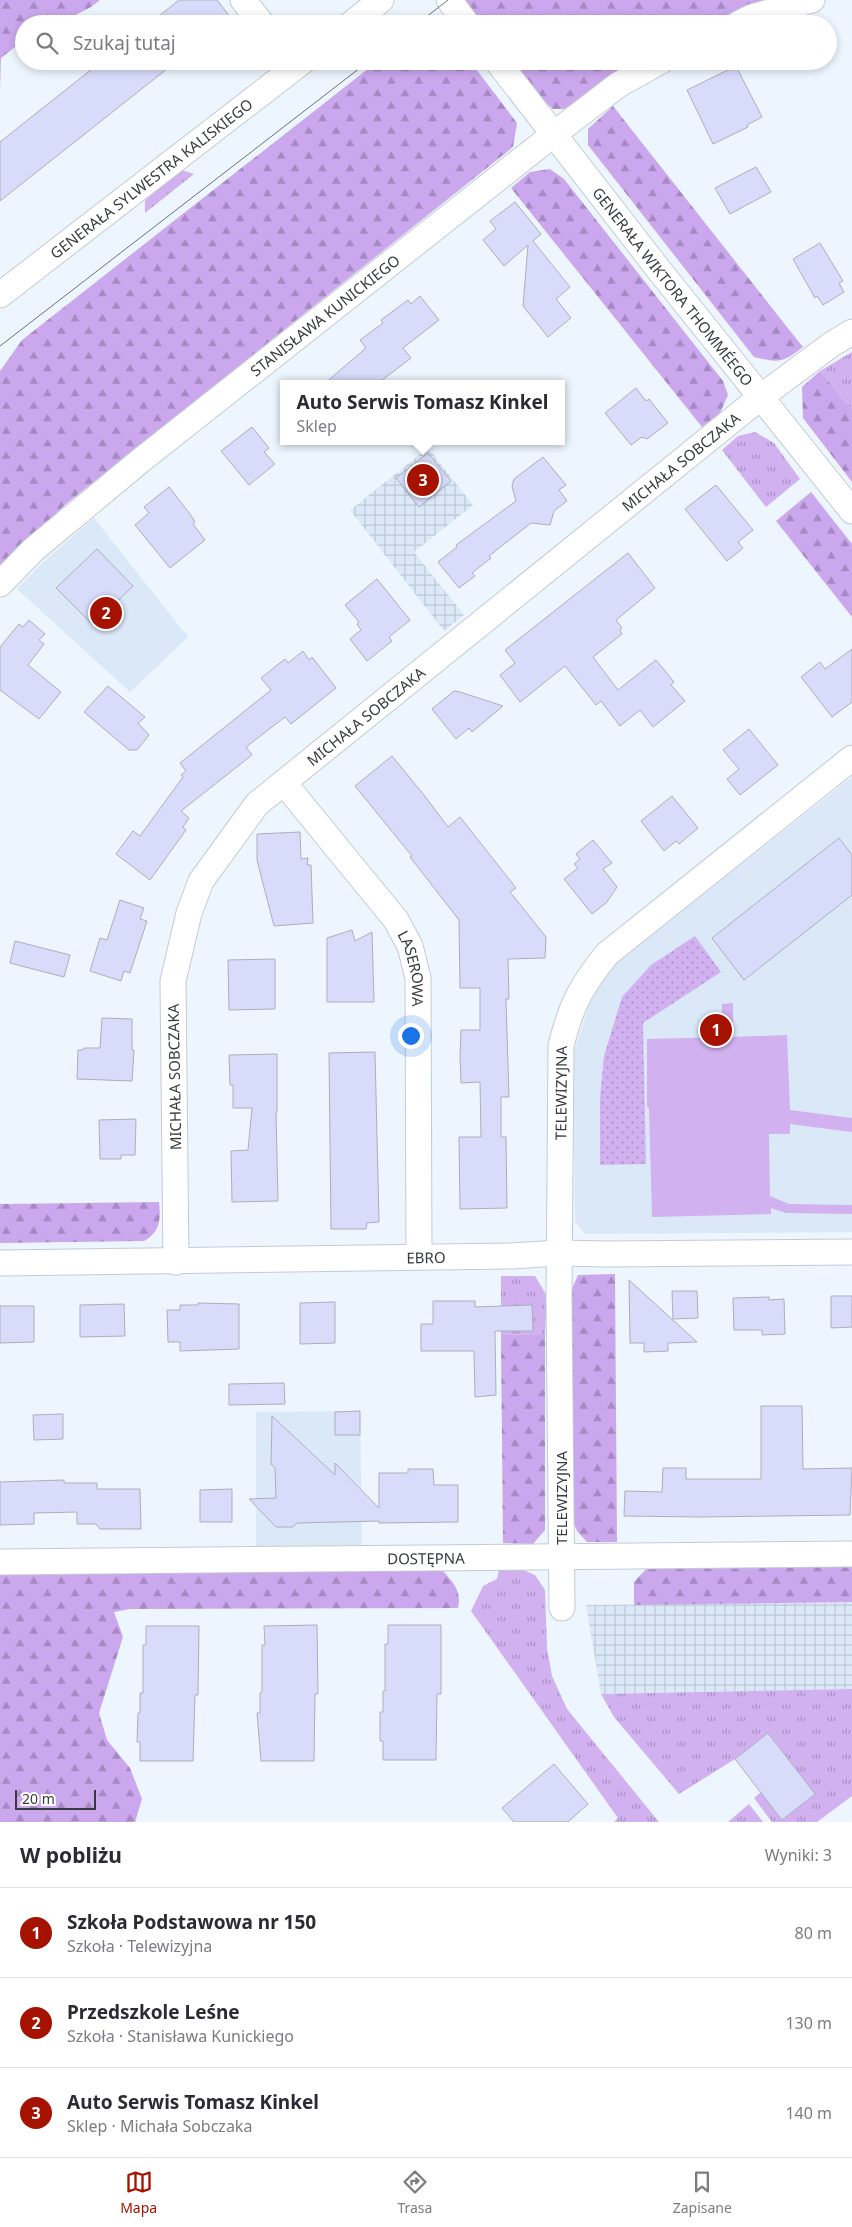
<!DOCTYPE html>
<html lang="pl">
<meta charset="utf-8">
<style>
:root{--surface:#fff;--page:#f7f7f7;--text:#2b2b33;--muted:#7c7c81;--line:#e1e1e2;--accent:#a51200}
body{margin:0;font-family:"Noto Sans",sans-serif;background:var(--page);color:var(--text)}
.scale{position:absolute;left:15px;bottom:12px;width:81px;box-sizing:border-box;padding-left:5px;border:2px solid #383b3e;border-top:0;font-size:14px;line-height:18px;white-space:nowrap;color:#383b3e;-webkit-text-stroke:4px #fff;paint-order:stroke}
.you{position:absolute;left:410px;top:1035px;width:18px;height:18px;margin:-12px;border:4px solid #fff;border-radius:50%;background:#1a73e8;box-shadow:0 0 0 8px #1a73e833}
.badge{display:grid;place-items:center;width:32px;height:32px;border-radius:50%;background:var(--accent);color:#fff;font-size:16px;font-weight:700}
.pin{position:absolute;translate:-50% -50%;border:2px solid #fff;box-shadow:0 1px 5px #0006}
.popup{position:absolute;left:280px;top:380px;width:285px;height:65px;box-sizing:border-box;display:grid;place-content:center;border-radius:0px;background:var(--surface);filter:drop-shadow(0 1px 4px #0005);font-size:16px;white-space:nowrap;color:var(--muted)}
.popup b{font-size:19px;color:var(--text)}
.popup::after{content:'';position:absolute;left:50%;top:100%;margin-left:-10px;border:10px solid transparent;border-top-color:var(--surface)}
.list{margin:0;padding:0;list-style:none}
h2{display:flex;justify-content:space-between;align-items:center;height:65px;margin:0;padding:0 20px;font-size:21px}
h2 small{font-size:16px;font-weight:400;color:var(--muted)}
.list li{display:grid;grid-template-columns:32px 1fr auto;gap:15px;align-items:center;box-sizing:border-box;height:90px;padding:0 20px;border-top:1px solid var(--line)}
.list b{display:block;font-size:19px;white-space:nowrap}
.list p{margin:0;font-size:16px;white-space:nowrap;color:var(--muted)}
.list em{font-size:16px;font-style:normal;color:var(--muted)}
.icon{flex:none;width:28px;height:28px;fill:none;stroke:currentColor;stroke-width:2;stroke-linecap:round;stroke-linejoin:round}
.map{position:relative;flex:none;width:852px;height:1822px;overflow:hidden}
.search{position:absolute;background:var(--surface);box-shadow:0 2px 8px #0003;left:15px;right:15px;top:15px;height:55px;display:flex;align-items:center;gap:12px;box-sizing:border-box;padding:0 18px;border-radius:28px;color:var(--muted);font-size:19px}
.sheet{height:335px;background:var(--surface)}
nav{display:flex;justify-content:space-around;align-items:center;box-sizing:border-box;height:70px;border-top:1px solid var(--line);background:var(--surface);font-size:14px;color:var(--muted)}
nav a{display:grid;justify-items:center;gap:2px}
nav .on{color:var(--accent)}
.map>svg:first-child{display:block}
.built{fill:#dbe8f8}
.industrial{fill:url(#industrial-grid)}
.grass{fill:url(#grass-tufts)}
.forest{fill:url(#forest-firs)}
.park{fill:url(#park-dots)}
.pitch{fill:#d1b1f0}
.building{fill:#d8dcfb;stroke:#adaeb9}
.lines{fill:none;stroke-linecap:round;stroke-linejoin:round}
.minor-casing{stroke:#c3cbd3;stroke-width:27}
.minor{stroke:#fff;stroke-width:25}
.tram{stroke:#6c7075;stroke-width:1}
.labels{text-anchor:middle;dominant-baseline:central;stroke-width:4.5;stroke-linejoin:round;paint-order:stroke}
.street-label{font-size:15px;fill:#383b3e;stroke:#fff}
</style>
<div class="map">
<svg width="852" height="1822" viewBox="0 0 852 1822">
<defs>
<pattern id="industrial-grid" width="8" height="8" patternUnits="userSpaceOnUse" patternTransform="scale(1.25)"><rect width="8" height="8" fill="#dbe8f8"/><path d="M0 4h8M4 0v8" fill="none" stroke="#bdc8d6"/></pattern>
<pattern id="grass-tufts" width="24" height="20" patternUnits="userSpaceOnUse" patternTransform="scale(1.25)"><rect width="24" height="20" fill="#d1b1f0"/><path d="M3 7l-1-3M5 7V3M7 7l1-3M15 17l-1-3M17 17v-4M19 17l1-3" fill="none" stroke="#ab91c4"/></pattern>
<pattern id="forest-firs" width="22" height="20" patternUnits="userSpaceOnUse" patternTransform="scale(1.25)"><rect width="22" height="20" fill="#cba7ee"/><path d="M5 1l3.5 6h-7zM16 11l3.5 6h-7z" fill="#a689c2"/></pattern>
<pattern id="park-dots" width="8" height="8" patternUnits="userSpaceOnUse" patternTransform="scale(1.25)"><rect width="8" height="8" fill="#d1b1f0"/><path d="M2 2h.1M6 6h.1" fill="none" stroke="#ab91c4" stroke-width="1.8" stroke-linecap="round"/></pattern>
</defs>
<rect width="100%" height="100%" fill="#edf5fe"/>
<g class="built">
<path d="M94 518 188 637 130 692 17 589 42 563Z"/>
<path d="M852 777V1232L585 1234 575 1222 573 1055 589 1005 600 984 616 963Z"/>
<path d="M360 1411 362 1545 256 1546V1412Z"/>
</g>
<g class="industrial">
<path d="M428 448 473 505 414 552 464 615 444 631 350 510Z"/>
<path d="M852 1602V1689L601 1694 586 1605Z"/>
</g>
<g class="grass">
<path d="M182 170 194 174 145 213V200Z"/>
<path d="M852 352V410L820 371Z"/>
<path d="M755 432 774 443 800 479 766 507 722 450 738 436Z"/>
<path d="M501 1276H535L547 1296 545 1334 501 1335Z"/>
<path d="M499 1569H521L535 1575 545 1590 547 1648 552 1676 567 1709 659 1822H614L618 1818 471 1611 483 1586 497 1579Z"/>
<path d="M852 1689V1796L817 1822H772L754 1798 761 1792 782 1820 815 1794 768 1733 735 1759 679 1794 614 1717 601 1694Z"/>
<path d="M749 1804 763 1822H728Z"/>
</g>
<g class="forest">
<path d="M0 0H100L91 7 58 24H24V40L1 58 0 89Z"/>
<path d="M464 0H780L747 10 716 24H482Z"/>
<path d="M378 61H470L517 123 513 147 66 504 0 567V371L22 340Z"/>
<path d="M510 61H642L613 77 564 109H553L533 92Z"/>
<path d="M613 106 798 341 803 347C782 363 780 363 754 357L588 145V129Z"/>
<path d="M550 169 564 179 723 381 728 395 720 413 702 427 511 188 530 172Z"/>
<path d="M820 371 852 410V482L803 418 802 387Z"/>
<path d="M811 492 852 544V617L776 521Z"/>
<path d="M159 1202C161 1219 160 1232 144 1241L0 1243V1204Z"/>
<path d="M615 1274 617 1542H587L577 1531 573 1522 569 1296 578 1275Z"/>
<path d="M545 1334V1530L533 1544 503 1543 501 1335Z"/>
<path d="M852 1566V1602L634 1605V1582L647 1568Z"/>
<path d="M442 1570C453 1582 462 1591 458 1608L130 1609 114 1612 123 1637 99 1713 107 1740 130 1768 142 1799 135 1822H0V1575Z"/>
</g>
<path class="park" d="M695 936 721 972 643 1023 646 1164 600 1165V1098L604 1056 622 997 651 965Z"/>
<path class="pitch" d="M733 1003V1034L731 1037 787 1035 790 1110 852 1118V1132L790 1124V1134H769L770 1196 789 1204 852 1205V1214L786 1213 771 1208V1214L652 1217 649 1108 647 1107V1039L725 1037V1035H722V1004Z"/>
<g class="building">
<path d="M179 0H217L231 18 224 24H149Z"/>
<path d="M102 61H177L0 201V142Z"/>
<path d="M736 66 762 117 747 125 748 127 713 144 687 90Z"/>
<path d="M756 167 771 192 730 214 715 188Z"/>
<path d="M515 202 541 234 533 241 570 287 556 299 571 318 548 337 523 306 528 245 504 266 483 240 496 229 490 221Z"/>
<path d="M820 243 843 281 839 283 844 292 823 305 817 296 815 298 793 259Z"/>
<path d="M420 296 439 320 403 348 411 358 377 384H324L366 348 360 340 383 323 381 320 408 300 411 304Z"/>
<path d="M636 388 646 401 649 399 668 423 647 439 642 437 631 445 605 413Z"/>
<path d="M252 427 269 448 264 452 275 464 249 485 221 451Z"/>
<path d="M428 453 451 481 419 507 396 478Z"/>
<path d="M543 457 566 485 559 490 567 501 554 511 550 525 531 523 489 556 491 558 472 573 475 576 459 588 438 562 457 547 456 545 516 501 512 486 514 479Z"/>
<path d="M716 485 753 530 738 542 743 548 727 561 685 509Z"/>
<path d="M169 487 190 514 195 522 193 524 205 540 170 568 135 525 149 513 144 507Z"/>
<path d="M97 549 133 586 93 625 56 588Z"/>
<path d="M628 553 655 588 616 620 622 628 620 630 622 634 593 657 618 690 656 660 674 682 671 685 685 701 653 727 640 710 620 726 601 701 596 705 565 666 520 702 500 675 515 663 505 650Z"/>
<path d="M377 579 410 620 389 637 392 641 367 661 350 639 361 630 357 624 359 622 345 605Z"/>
<path d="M29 620 45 634 39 640 44 644 28 665 61 692 39 719 0 690V647L19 624 23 627Z"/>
<path d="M852 649V702L832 717 801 677 820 662 825 669Z"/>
<path d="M303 651 309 660 312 657 336 688 291 724 285 717 246 747 252 755 181 811 189 818 183 827 186 830 150 880 116 854 133 831 140 836 183 777 181 775 186 771 180 763 271 690 261 678 285 659 288 663Z"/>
<path d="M108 686 145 717 138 723 149 735 137 750H129L84 712Z"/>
<path d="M454 691 460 692 503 706 472 732 469 728 456 739 432 709Z"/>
<path d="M749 729 778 765 740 795 727 779 739 769 723 750Z"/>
<path d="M392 756 424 795 448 827 460 817 516 888 510 892 546 937 545 958 508 959 509 999H506L509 1097H501V1137H506L507 1208 460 1209 459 1137H481L480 1082 461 1083 460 1056 461 1030H480V988H460L459 920 410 857 412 856 355 786Z"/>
<path d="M672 796 698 828 679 844 676 841 664 851 641 821Z"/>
<path d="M300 832 301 859 308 858 307 865H311L313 923 274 926 257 860V834Z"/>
<path d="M839 838 852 855V895L744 980 712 938Z"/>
<path d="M593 840 612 863 603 869 617 887 607 902 592 914 564 879 578 868 574 864 580 859 576 854Z"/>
<path d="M120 900 144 908 140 919 147 921 130 973 124 971 121 981 90 971 100 938 107 940Z"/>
<path d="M352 930 355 941 372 932 374 1002H327V938Z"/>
<path d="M15 941 70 955 64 977 10 963Z"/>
<path d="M275 959V1009L229 1010 228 960Z"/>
<path d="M102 1018 132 1019V1050H134L132 1081 77 1079 78 1050H83L84 1048H100Z"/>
<path d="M375 1052 379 1222 367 1223 366 1229H331L329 1053Z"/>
<path d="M277 1054V1112H276L278 1201 232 1202 231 1151 248 1150 252 1108H233V1085H230L229 1055Z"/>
<path d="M136 1119 135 1155H121V1159H100L99 1120Z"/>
<path d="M629 1280 697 1342 668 1343V1351L644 1352V1343H630Z"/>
<path d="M672 1291H697L698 1318 673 1319Z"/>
<path d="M831 1296H852V1327L831 1328Z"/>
<path d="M769 1297V1300L784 1299 785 1334 762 1335V1330H734L733 1298Z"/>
<path d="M433 1301H475V1307L532 1305 533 1331H495L496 1395 475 1397 474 1351H421V1324H433Z"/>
<path d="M335 1302V1343L300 1344V1303Z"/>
<path d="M198 1303 239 1304V1349L180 1351V1342H168L167 1310H180V1305H198Z"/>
<path d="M124 1304 125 1336 80 1337V1305Z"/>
<path d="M0 1306H34V1342L0 1343Z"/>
<path d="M284 1383 285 1404 229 1405V1384Z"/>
<path d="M761 1406H802L803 1469 852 1468 850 1515 701 1517 624 1516 625 1491 662 1492 663 1468H686V1479H761Z"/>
<path d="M360 1411V1435H335V1412Z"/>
<path d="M63 1414V1439L34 1440 33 1415Z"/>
<path d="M272 1416 335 1475V1463L379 1508V1473H408V1469H433L434 1485H458V1522L379 1523V1521L297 1523 293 1527H276L249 1499 276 1498 275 1468 271 1464Z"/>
<path d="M64 1480V1483H97V1489H140L141 1529H100L96 1524H77V1512L34 1513V1524L0 1525V1482Z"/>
<path d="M232 1489V1522H200V1490Z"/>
<path d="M317 1625 318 1694H315L314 1761H261L257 1713H260V1693L262 1692V1645H265L264 1626Z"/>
<path d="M388 1625H441V1694H437L436 1760H383V1741H380V1712H383V1691H385V1644H388Z"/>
<path d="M146 1626H199L198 1695H195L193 1761H140V1742H137L138 1713H140V1693H143V1645H146Z"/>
<path d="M768 1733 815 1794 782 1820 735 1759Z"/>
<path d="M554 1764 588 1804 568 1822H514L502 1808Z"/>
</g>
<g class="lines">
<defs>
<g id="minor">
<path d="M243 0 262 24"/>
<path d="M449 0 467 24"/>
<path d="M351 24 381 0"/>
<path d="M738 24 752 17 812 0"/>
<path id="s1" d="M497 61 659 270 852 511"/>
<path id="s2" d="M0 295 303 61"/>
<path id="s3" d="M0 584 33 550 140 461 554 134 618 85 661 61"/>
<path id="s4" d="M284 783 396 920 410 946 418 978 419 1256"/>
<path id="s5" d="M176 1262 173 981 189 913 201 881 257 804 762 396 832 344 852 332"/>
<path id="s6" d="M0 1263 511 1256 559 1253 607 1254 852 1252"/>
<path id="s7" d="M0 1562 852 1554"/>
<path id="s8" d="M562 1608 559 1298 561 1046C571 1005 581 986 607 954L852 758"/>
</g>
</defs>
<use href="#minor" class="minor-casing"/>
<use href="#minor" class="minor"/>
<g class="tram">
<path d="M417 24 448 0"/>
<path d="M0 346 369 61"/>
</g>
</g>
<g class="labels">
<g class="street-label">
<text stroke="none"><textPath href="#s2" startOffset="191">GENERAŁA SYLWESTRA KALISKIEGO</textPath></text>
<text stroke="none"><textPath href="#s1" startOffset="286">GENERAŁA WIKTORA THOMMÉEGO</textPath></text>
<text stroke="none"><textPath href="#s3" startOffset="422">STANISŁAWA KUNICKIEGO</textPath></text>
<text stroke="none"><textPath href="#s5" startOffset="1025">MICHAŁA SOBCZAKA</textPath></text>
<text stroke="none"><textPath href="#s5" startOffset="620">MICHAŁA SOBCZAKA</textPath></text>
<text stroke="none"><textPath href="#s4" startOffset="229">LASEROWA</textPath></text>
<text transform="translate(174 1077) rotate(-91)">MICHAŁA SOBCZAKA</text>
<text stroke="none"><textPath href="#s8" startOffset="515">TELEWIZYJNA</textPath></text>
<text stroke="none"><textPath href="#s6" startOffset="426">EBRO</textPath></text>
<text transform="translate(561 1498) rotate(-90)">TELEWIZYJNA</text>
<text stroke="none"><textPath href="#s7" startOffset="426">DOSTĘPNA</textPath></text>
</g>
</g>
</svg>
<div class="scale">20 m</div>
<div class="you"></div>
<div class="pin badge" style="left:716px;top:1030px">1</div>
<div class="pin badge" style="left:106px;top:613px">2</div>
<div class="pin badge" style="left:423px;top:480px">3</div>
<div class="popup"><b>Auto Serwis Tomasz Kinkel</b>Sklep</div>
<div class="search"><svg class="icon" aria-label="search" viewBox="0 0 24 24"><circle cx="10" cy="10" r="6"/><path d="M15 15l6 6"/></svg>Szukaj tutaj</div>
</div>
<section class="sheet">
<h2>W pobliżu<small>Wyniki: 3</small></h2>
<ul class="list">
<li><span class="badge">1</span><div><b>Szkoła Podstawowa nr 150</b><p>Szkoła · Telewizyjna</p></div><em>80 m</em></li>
<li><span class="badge">2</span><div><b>Przedszkole Leśne</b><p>Szkoła · Stanisława Kunickiego</p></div><em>130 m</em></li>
<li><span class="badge">3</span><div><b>Auto Serwis Tomasz Kinkel</b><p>Sklep · Michała Sobczaka</p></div><em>140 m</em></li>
</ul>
</section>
<nav>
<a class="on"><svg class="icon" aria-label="map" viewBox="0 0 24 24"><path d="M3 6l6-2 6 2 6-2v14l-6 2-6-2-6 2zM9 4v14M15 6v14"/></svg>Mapa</a>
<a><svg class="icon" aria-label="directions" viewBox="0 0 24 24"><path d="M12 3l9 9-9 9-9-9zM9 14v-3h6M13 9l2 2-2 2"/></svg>Trasa</a>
<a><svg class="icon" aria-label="saved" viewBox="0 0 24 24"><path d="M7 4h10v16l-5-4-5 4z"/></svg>Zapisane</a>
</nav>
